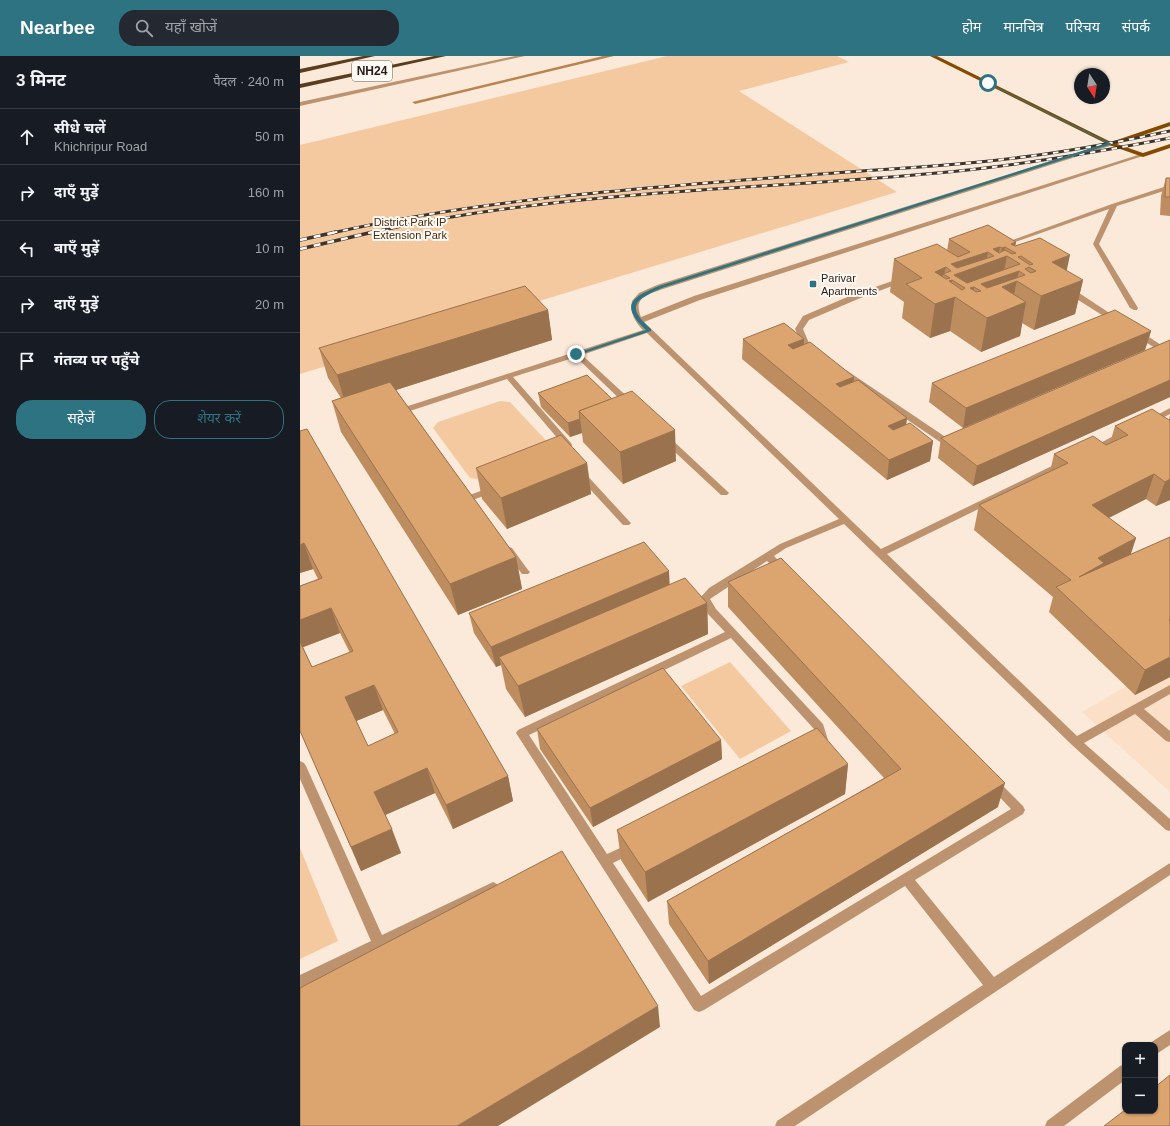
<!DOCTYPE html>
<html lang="hi">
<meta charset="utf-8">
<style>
:root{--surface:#171b24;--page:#242831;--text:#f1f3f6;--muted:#9ea1a6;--line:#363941;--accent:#2e7382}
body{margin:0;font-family:Helvetica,"Noto Sans Devanagari",sans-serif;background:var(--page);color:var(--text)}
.controls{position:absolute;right:12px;bottom:12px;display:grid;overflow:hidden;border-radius:8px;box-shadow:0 1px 3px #0004}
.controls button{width:36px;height:36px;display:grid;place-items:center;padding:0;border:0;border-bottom:1px solid var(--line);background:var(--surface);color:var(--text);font:20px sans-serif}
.compass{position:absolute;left:774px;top:12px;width:36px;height:36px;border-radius:50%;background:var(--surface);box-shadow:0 1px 3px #0004;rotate:168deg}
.stop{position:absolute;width:12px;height:12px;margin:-9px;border:3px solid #2e7382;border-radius:50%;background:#fff}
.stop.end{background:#2e7382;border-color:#fff;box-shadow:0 1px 4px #0008}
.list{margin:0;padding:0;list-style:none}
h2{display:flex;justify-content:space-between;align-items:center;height:52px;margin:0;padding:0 16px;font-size:17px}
h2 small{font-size:13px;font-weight:400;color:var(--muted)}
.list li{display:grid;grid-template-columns:26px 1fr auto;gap:12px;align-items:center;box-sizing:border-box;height:56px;padding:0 16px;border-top:1px solid var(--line)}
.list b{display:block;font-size:15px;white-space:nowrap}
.list p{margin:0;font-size:13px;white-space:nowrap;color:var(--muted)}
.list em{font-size:13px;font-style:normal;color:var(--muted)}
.actions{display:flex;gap:8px;padding:12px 16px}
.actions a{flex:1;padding:9px 0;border:1px solid var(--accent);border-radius:16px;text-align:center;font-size:14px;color:var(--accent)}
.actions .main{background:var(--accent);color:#fff}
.icon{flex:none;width:22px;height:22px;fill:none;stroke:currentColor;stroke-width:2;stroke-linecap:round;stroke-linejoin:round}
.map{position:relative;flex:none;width:870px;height:1070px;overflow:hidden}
header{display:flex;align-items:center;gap:24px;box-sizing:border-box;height:56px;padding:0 20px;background:var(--accent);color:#fff}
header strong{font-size:19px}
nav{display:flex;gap:22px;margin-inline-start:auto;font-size:14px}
.search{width:280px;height:36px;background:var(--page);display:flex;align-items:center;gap:10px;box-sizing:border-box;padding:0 14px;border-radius:16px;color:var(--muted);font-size:15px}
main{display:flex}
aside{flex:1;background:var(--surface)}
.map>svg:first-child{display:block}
.built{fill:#fbdfc7}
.green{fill:#f5c9a0}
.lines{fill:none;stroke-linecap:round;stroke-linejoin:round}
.stream{fill:#ba834f;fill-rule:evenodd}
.minor{fill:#bc936e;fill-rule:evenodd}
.major{fill:#834b00;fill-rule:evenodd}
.highway{fill:#5b3c1d;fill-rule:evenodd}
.rail-far1-casing{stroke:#3f342a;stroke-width:3}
.rail-casing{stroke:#3f342a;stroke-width:3.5}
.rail-far1{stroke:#fff9f4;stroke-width:2;stroke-dasharray:5.5;stroke-linecap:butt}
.rail{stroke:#fff9f4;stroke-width:2.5;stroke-dasharray:7;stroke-linecap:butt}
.wall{fill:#bd8d5f;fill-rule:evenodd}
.shaded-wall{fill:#9a734e}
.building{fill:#dca46f;stroke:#9a734e;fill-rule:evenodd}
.route{fill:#2e7382}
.poi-dot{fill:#2e7382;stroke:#fff9f4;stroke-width:1.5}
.labels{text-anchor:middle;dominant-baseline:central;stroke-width:4;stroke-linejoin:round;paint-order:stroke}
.far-park-label{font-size:11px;fill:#442c14;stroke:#fff9f4}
.far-poi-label{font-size:11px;fill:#271d14;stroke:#fff9f4;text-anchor:start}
.shield{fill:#fff9f4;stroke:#685f57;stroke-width:1}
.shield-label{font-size:12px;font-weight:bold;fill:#271d14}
</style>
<header>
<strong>Nearbee</strong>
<div class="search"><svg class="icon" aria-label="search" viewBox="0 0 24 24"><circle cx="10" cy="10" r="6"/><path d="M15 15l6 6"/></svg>यहाँ खोजें</div>
<nav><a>होम</a><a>मानचित्र</a><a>परिचय</a><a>संपर्क</a></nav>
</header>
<main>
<aside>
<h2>3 मिनट<small>पैदल · 240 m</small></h2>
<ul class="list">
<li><svg class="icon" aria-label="ahead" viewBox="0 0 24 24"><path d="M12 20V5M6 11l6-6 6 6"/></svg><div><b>सीधे चलें</b><p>Khichripur Road</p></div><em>50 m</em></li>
<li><svg class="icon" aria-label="right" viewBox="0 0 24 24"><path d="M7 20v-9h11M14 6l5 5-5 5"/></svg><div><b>दाएँ मुड़ें</b></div><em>160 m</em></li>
<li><svg class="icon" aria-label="left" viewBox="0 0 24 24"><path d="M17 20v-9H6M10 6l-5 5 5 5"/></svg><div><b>बाएँ मुड़ें</b></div><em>10 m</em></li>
<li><svg class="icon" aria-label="right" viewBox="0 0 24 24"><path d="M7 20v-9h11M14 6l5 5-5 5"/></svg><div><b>दाएँ मुड़ें</b></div><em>20 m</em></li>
<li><svg class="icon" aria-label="arrive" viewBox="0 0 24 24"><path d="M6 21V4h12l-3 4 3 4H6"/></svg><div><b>गंतव्य पर पहुँचे</b></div></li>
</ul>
<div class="actions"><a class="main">सहेजें</a><a>शेयर करें</a></div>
</aside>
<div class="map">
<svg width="870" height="1070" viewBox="0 0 870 1070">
<rect width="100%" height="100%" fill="#fbeada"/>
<path class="built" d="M870 605V736L782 656Z"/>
<g class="green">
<path d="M367 0H537L549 6 439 35 597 136 0 318V89Z"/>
<path d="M200 345 210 346 254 393 186 425 170 422 133 372 138 366Z"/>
<path d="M430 606 491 675 440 703 381 630Z"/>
<path d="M0 792 38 885 0 903Z"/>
</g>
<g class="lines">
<path class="stream" d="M303 0H314L115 48 112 46Z"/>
<g class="minor">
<path d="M215 0H225L0 50V46Z"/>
<path d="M811 86 813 87V89L363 233C347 239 333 241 341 261L394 240 841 98 846 99 400 244 344 266 581 493 760 406H766L767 408 766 410 587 498 777 680 870 629V638L844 653 870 675V686L866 685 835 658 784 687 870 763V775L866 774 772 689 544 468 486 492 474 500 487 514 485 516H479L467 505 410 543 416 553 523 668 528 684C525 690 521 692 515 690L513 687 516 683 514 673 431 582 229 679 307 798 331 787 335 788 337 792 335 796 313 807 401 940 711 753 689 730 687 727 689 724 693 722 697 724 723 750 725 754 723 758 615 824 694 921 870 807V819L495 1070H475L477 1065 683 929 605 830 404 954 399 956 394 954 216 677 218 674 425 576 408 558 400 542 409 532 480 488 539 463 347 277 282 299 333 346 334 348 333 350H327L276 301 213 321 271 387 272 389 271 391H265L207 323 110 355 114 361 113 363H107L101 354 102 352 343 274C335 266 330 257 332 245L339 237 357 229Z"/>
<path d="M870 129V133L817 150 799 188 838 252 837 254H834L830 252 793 188 809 153 704 190 699 189 812 148Z"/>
<path d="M601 222H604L608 224 558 243 509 264 503 273 511 292 519 297 515 299 505 295 495 273 503 260 552 239Z"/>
<path d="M764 231H770L820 264 819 266H813L764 235Z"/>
<path d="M834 275H840L867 293 866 295H860L834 279Z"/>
<path d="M540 314H546L647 382 653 380 657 383 649 388H643L540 318Z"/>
<path d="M870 352V358L853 367 850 368 846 365Z"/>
<path d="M823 375 827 378 826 380 796 395H790L789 393Z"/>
<path d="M366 380 369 381 427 435 429 437 427 439H421L363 385 362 383 363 381Z"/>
<path d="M280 414 283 415 329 465 331 467 329 469H323L277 419 276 417 277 415Z"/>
<path d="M194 430 197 431 199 433 197 435 170 445 165 442 167 440Z"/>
<path d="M209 491 212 492 228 514 230 516 228 518H222L206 496 204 494Z"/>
<path d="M0 705 4 707 6 710 82 879 189 828 193 826 197 828 199 832 197 836 0 932V919L71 885 0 723Z"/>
<path d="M870 974V989L855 999V989H849L850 987Z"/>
<path d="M825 1008V1024L764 1070H745L747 1065 820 1010Z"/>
</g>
<path class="major" d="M630 0H637L811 86 870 66V70L817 88 843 97 870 88V92L843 101 809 89Z"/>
<g class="highway">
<path d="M63 0H75L0 17V13Z"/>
<path d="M134 0H146L0 32V28Z"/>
</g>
<defs>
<g id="rail-far1">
<path d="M32 177C193 141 357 131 521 118 586 113 651 110 715 102 767 96 819 86 870 75"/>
<path d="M69 177C119 166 169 157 220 151 359 133 499 130 637 117 716 110 793 97 870 82"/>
</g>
<g id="rail">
<path d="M0 184 36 176"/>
<path d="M0 193 73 176"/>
</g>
</defs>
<use href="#rail-far1" class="rail-far1-casing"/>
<use href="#rail" class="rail-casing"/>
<use href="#rail-far1" class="rail-far1"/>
<use href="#rail" class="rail"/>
</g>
<g class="wall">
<path d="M866 122H870V160L860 159 861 140Z"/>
<path d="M649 183 716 186 715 190 767 215 783 224 775 258 734 274 722 267 720 280 681 296 650 275 630 282 602 262 604 246 590 236 594 203 647 195Z"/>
<path d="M248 254 252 284 96 334 216 501 222 533 158 559 41 376 32 345 41 342 28 322 19 292Z"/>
<path d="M851 275 845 294 663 372 629 346 632 327Z"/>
<path d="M443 283H504V289L554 321V326L607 362 606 369 633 385 630 405 587 424 442 303Z"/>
<path d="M870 284V341L673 430 638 402 641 382Z"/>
<path d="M287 319 376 405 323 428 283 386 282 377 270 381 241 351 238 337Z"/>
<path d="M870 359V444L856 450 846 443 809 462 836 482 830 499 870 481V621L835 639 749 556 753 541 674 474 679 449 750 416 754 398 806 389 810 387 815 370 869 363Z"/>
<path d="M0 375 208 720 213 745 153 773 135 737 85 759 101 797 61 815 0 675V530L18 523 13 513 0 517ZM40 577 50 597 12 611 3 591ZM83 654 95 678 68 690 56 665Z"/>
<path d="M287 407 291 438 207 473 182 443 176 412Z"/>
<path d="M428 526 698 751 409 928 369 868 367 845 584 722 428 551Z"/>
<path d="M370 528 407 547 408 578 225 661 206 633 201 609 196 611 174 577 169 557Z"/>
<path d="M237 673 421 684 422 703 293 771 240 693Z"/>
<path d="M548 708 545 738 348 846 321 804 317 774Z"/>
</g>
<g class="shaded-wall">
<path d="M716 186 714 196 711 188Z"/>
<path d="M700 191 697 203H700L702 192 705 191 703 201 707 200 703 220 719 215 711 252 726 246 720 280 681 296 687 262 681 235 674 231 671 251 665 232 652 224 650 243 655 241 650 275 630 282 635 248 647 244 651 215V208L688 196 686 208 694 200 693 193Z"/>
<path d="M770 199 763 232 783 224 775 258 734 274 741 240 752 206Z"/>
<path d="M646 211 644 218H643L639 245 635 216Z"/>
<path d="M248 254 252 284 46 350 37 319Z"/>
<path d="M851 275 845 294 663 372 666 352Z"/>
<path d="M504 283 503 302 488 289Z"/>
<path d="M554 321 553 340 536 328Z"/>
<path d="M870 324V341L673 430 677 410Z"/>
<path d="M607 362 604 382 588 370Z"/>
<path d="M280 363 282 377 270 381 268 367Z"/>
<path d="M375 374 376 405 323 428 320 396Z"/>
<path d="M633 385 630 405 587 424 589 404Z"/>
<path d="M287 407 291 438 207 473 201 442Z"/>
<path d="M854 418 846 443 784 474 792 449Z"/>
<path d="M870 423V444L856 450 865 426Z"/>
<path d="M836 482 828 507 779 521 798 502Z"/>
<path d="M4 487 13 513 0 517V489Z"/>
<path d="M216 501 222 533 158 559 150 528Z"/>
<path d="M369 515 370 535 199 601 201 609 196 611 191 591Z"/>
<path d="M407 547 408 578 225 661 218 630Z"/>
<path d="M31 552 40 577 1 592 0 589V564Z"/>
<path d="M870 601V621L835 639 845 614Z"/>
<path d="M74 629 83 654 54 666 45 641Z"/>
<path d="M421 684 422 703 293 771 290 752Z"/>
<path d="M548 708 545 738 348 846 345 816Z"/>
<path d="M127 712 135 737 83 760 74 736Z"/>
<path d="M208 720 213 745 153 773 146 749Z"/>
<path d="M705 727 698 751 409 928 408 905Z"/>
<path d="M92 773 101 797 61 815 51 791Z"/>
<path d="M358 950 360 971 198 1070H157Z"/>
</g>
<g class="building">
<path d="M866 122H870V141H865Z"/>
<path d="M688 169 716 186 711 188 715 190 740 182 770 199 752 206 783 224 741 240 717 225 702 231 726 246 687 262 655 241 635 248 606 228 622 222 594 203 637 188 658 201 670 196 649 183ZM700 191 702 192 705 191 716 197 712 198 705 194 699 197 693 193ZM688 196 694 200 657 212 651 208ZM707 200 720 208 667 227 654 219ZM721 200 733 208 730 209 718 201ZM646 211 651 215 643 218 650 222 646 223 635 216ZM729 211 736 215 731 217 725 213ZM719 215 725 219 687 232 681 228ZM652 224 665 232 662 234 649 225ZM674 231 681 235 676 236 670 232Z"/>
<path d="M225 230 248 254 37 319 19 292Z"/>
<path d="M815 254 851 275 666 352 632 327Z"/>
<path d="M484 267 504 283 488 289 493 293 510 286 554 321 536 328 540 331 558 324 607 362 588 370 593 374 610 367 633 385 589 404 443 283Z"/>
<path d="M870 284V324L677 410 641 382Z"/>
<path d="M287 319 312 343 279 355 280 363 268 367 238 337Z"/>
<path d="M90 326 216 501 150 528 32 345Z"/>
<path d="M332 335 375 374 320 396 279 355Z"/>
<path d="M852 353 869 364 870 363V423L865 426 854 418 792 449 836 482 798 502 804 507 779 521 870 481V563L869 564 870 565V601L845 614 756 531 771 524 679 449 768 407 754 398 793 380 806 389 828 379 815 370Z"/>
<path d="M7 373 208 720 146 749 127 712 74 736 92 773 51 791 0 675V586L12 611 53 595 31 552 0 564V530L22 522 4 487 0 489V375ZM74 629 98 676 68 690 45 641Z"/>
<path d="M261 379 287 407 201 442 176 412Z"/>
<path d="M344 486 369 515 191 591 169 557Z"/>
<path d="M481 502 705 727 408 905 367 845 601 713 428 526Z"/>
<path d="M385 522 407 547 218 630 199 601Z"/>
<path d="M363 612 421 684 290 752 237 673Z"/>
<path d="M517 672 548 708 345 816 317 774Z"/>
<path d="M262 795 358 950 157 1070H0V932Z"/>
<path d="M870 1019V1070H804L825 1054V1055H855V1031Z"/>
</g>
<path class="route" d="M687 26 812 88 362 232C335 244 325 250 351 273V275L278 299 274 298 346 274C319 249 332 241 359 230L807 87 687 27Z"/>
<rect class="poi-dot" x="509" y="224" width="8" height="8" rx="2"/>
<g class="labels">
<g class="far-park-label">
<text x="110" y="166">District Park IP<tspan x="110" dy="13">Extension Park</tspan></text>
</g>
<g class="far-poi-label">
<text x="521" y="222">Parivar<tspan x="521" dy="13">Apartments</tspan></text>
</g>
<rect class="shield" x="52" y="5" width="40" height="20" rx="3"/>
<g class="shield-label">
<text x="72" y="15">NH24</text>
</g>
</g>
</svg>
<div class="controls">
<button>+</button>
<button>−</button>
</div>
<svg class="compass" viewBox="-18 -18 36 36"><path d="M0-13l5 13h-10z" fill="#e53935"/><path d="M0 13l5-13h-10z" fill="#9ea1a6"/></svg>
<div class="stop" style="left:688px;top:27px"></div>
<div class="stop end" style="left:276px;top:298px"></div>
</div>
</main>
